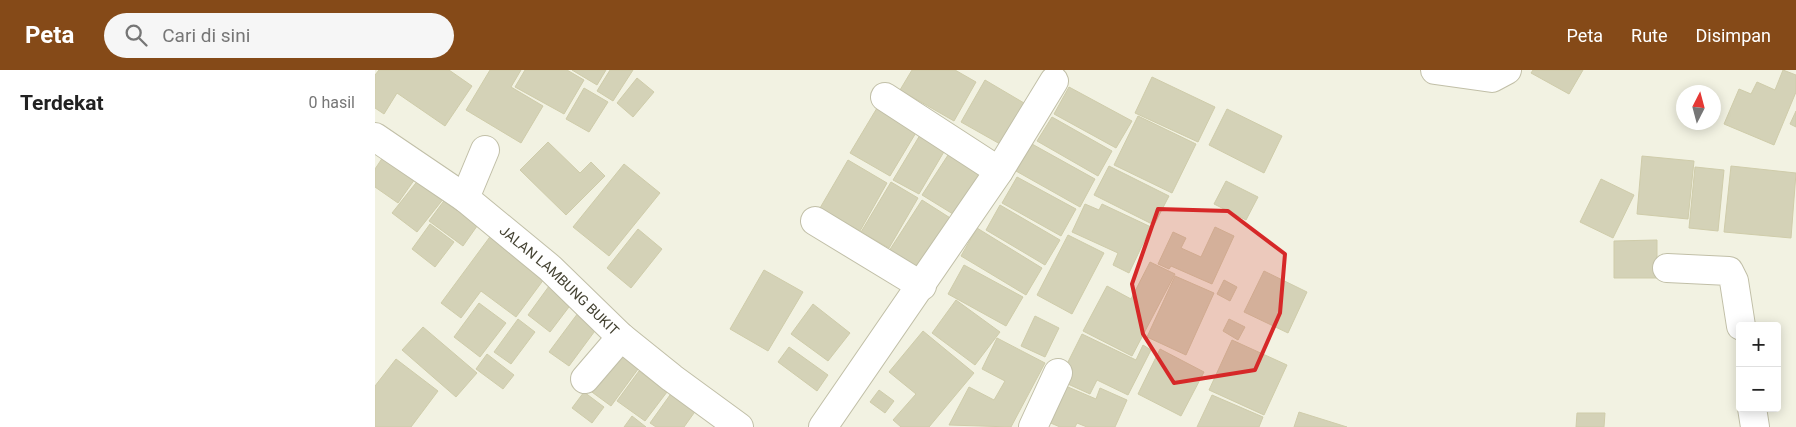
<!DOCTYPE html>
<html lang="id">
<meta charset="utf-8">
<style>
:root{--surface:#fff;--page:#f6f6f6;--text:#222;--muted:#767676;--line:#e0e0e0;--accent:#854a18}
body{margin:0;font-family:Roboto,sans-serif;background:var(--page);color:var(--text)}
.controls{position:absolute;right:15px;bottom:15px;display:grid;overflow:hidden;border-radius:5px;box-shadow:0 2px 12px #0003}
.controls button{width:45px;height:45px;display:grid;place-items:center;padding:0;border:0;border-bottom:1px solid var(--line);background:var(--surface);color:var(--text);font:25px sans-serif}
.compass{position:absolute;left:1301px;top:15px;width:45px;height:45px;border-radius:50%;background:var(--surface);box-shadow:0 2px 12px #0003;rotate:6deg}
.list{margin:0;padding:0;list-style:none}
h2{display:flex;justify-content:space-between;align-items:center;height:65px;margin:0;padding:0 20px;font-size:21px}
h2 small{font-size:16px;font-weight:400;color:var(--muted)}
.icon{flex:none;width:28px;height:28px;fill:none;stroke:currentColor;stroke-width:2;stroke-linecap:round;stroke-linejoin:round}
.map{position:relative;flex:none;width:1421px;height:357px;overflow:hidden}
header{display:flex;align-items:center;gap:30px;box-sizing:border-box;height:70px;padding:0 25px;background:var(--accent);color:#fff}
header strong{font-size:24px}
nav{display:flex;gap:28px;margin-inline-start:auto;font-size:18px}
.search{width:350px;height:45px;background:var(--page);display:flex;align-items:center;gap:12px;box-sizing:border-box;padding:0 18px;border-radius:28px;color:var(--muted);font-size:19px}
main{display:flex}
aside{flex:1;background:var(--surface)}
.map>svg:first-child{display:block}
.building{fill:#d4d2b7;stroke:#cfccaa}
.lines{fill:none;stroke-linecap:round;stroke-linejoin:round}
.minor-casing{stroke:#c1bfa7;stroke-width:30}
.minor{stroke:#fff;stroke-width:28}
.marked{fill:#d62828;fill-opacity:0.2;stroke:#d62828;stroke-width:4;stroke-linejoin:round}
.labels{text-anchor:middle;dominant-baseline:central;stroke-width:4.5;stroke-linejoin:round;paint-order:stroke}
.street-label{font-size:14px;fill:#444232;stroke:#fff}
</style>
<header>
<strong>Peta</strong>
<div class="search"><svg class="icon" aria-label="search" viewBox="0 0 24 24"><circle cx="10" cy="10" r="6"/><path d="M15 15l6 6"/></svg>Cari di sini</div>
<nav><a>Peta</a><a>Rute</a><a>Disimpan</a></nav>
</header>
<main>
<aside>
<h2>Terdekat<small>0 hasil</small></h2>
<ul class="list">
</ul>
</aside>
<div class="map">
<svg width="1421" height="357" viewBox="0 0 1421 357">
<rect width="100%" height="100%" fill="#f2f2e2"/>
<g class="building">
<path d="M4 0H74L97 16 70 56 22 23 9 44 0 38V5Z"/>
<path d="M115 0H146L136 17 168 36 146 73 91 40Z"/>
<path d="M150 0H192L209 10 189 44 140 17Z"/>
<path d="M197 0H231L222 15Z"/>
<path d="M235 0H258L238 31 222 21Z"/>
<path d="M537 0H580L601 12 579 51 525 20Z"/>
<path d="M1158 0H1208L1194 24 1156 3Z"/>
<path d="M1408 0 1421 5V22L1399 75 1349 54 1364 19 1376 24 1382 12 1400 20Z"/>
<path d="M777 7 840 37 823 72 760 43Z"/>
<path d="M262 8 279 22 258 47 242 33Z"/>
<path d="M610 10 649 33 625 74 586 52Z"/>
<path d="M694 17 757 51 741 78 679 44Z"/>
<path d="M209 18 233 32 214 62 191 49Z"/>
<path d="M502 38 542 61 515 106 475 83Z"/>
<path d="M852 39 907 66 889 103 834 75Z"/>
<path d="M1421 41V57L1415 54Z"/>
<path d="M763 46 821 74 797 123 739 95Z"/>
<path d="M677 47 737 81 723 106 662 71Z"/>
<path d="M545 65 570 80 544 124 518 110Z"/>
<path d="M173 72 205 103 216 92 230 106 191 145 145 100Z"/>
<path d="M657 74 720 109 705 137 641 101Z"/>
<path d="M575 82 613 106 586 149 547 125Z"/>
<path d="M10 84 42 106 23 133 0 117V99Z"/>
<path d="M1267 86 1319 91 1313 149 1262 144Z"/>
<path d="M473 90 512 113 485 161 445 138Z"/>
<path d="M249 94 285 123 234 186 198 157Z"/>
<path d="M734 96 794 126 779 155 719 125Z"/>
<path d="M1356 96 1421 103 1416 168 1349 162Z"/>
<path d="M1320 97 1349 100 1343 161 1314 158Z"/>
<path d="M48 104 73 123 42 162 17 143Z"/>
<path d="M642 107 701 139 686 166 627 133Z"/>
<path d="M1226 109 1259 125 1238 168 1205 152Z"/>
<path d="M851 111 883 127 871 150 839 134Z"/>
<path d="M516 112 543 128 514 178 486 162Z"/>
<path d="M74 124 107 149 88 176 54 151Z"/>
<path d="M547 130 580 151 547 202 514 181Z"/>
<path d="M710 134 724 140 727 134 776 157 754 203 738 195 743 183 697 162Z"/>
<path d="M625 135 685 170 670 195 611 160Z"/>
<path d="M55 154 79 172 60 197 37 179Z"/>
<path d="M840 157 859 166 837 214 796 196 794 199 783 194 798 162 811 168 806 178 826 187Z"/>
<path d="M602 158 667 198 651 225 586 186Z"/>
<path d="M263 159 287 179 256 218 232 198Z"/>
<path d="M120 160 175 201 141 247 106 221 86 248 66 233Z"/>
<path d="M693 165 729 183 697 244 662 225Z"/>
<path d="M1282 170V208H1239V171Z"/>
<path d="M775 192 800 204 757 286 708 261 732 216 756 229Z"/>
<path d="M589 195 648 227 631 256 573 224Z"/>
<path d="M389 200 428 222 393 281 355 259Z"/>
<path d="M889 201 932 222 913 263 869 242Z"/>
<path d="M800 206 839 223 811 285 772 267Z"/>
<path d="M849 210 862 217 855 231 842 224Z"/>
<path d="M177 212 200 229 175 262 153 245Z"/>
<path d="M581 230 625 262 600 295 557 263Z"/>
<path d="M104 233 131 253 105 287 79 267Z"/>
<path d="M438 234 475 263 453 291 416 264Z"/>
<path d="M206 239 225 254 194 296 174 282Z"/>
<path d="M660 246 684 258 670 287 646 276Z"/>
<path d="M143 249 160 262 136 294 119 282Z"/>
<path d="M854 249 870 257 863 270 848 261Z"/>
<path d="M48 257 102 303 81 327 27 280Z"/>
<path d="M548 261 599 303 554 357H526L518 350 541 324 514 302Z"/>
<path d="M707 264 761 290 768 275 776 280 753 325 722 310 715 324 684 310Z"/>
<path d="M622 268 670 293 636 357 574 355 594 317 619 330 630 311 607 299Z"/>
<path d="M857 270 912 295 889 345 834 320Z"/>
<path d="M240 276 266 295 236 336 210 317Z"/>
<path d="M414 277 453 305 442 321 403 292Z"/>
<path d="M785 279 829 302 806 346 763 324Z"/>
<path d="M112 284 139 305 128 319 101 299Z"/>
<path d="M21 289 63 321 36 357H0V316Z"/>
<path d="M264 301 292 322 270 351 242 331Z"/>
<path d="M686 314 721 329 725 318 752 330 740 357H712L702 353 700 357H685L671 351Z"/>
<path d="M300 318 324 336 309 357H281L275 353Z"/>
<path d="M504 320 519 331 510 343 495 332Z"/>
<path d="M209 322 229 337 217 353 197 338Z"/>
<path d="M837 325 888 347 884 357H822Z"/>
<path d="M924 342 972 357H919Z"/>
<path d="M1202 343H1230L1229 357H1201Z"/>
<path d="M257 346 271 357H249Z"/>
</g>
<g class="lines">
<defs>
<g id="minor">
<path d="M1060 0 1117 8 1132 0"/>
<path d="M510 27 624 101"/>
<path id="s1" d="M0 67 90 128 175 198 246 267 297 308 364 357"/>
<path d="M90 128 110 80"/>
<path d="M440 151 547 216"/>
<path d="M1292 198 1354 201 1359 211 1366 256"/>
<path d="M210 309 246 267"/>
<path d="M1377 338 1380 357"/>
<path d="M448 357 624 101 679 11"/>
<path d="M658 357 683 303"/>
</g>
</defs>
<use href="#minor" class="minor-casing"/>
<use href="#minor" class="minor"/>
</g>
<path class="marked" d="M783 139 853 141 910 184 905 243 880 300 799 313 768 264 757 214Z"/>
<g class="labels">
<g class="street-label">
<text stroke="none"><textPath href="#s1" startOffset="234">JALAN LAMBUNG BUKIT</textPath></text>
</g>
</g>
</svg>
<div class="controls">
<button>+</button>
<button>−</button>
</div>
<svg class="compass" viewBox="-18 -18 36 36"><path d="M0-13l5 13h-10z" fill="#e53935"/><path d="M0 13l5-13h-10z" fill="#767676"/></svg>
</div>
</main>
